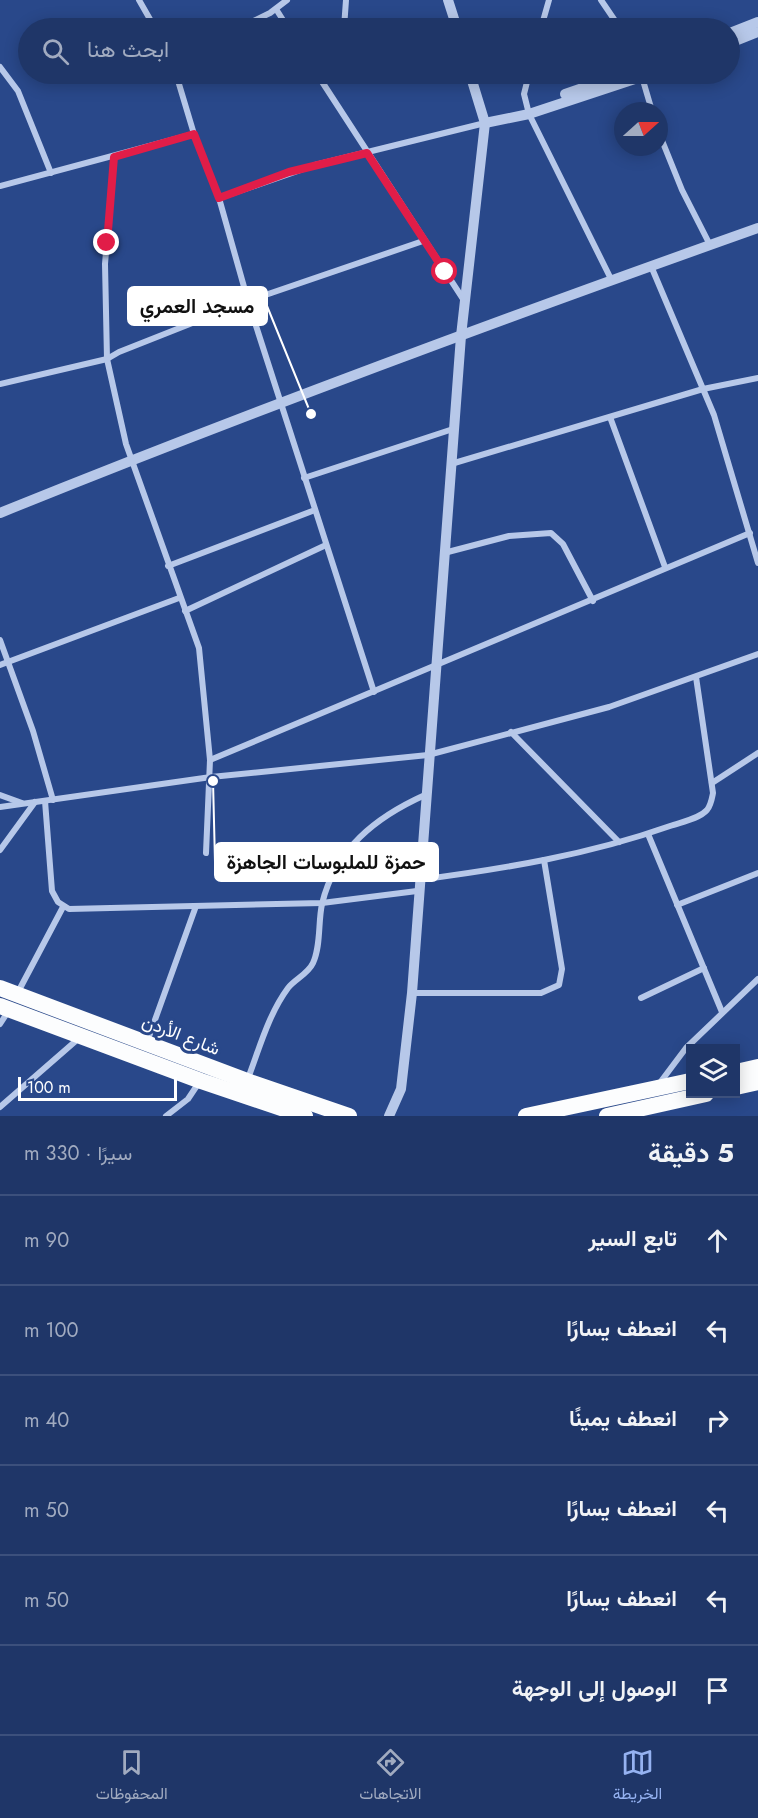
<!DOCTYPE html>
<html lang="ar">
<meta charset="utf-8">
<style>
:root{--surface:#1f3668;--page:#2c4171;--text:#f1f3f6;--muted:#a1abc0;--line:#3c507c;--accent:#95b2f1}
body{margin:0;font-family:Jost,Vazirmatn,sans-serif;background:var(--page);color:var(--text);direction:rtl}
.controls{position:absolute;right:18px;bottom:18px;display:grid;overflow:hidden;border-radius:0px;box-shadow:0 3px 15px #0003}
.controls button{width:54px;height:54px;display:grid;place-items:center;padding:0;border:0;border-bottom:2px solid var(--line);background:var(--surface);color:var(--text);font:30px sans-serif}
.compass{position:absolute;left:614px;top:102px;width:54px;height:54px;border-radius:50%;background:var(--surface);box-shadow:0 3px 15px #0003;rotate:69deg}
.scale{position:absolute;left:18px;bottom:15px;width:159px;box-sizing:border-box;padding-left:6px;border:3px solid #fff;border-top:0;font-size:16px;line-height:21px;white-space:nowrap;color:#fff;-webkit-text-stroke:4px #29488a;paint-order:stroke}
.stop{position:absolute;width:18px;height:18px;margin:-14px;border:4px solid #e11d48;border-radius:50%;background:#fff}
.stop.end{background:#e11d48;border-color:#fff;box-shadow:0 2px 6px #0008}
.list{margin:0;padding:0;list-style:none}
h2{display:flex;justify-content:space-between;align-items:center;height:78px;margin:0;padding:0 24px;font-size:26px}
h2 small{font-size:20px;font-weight:400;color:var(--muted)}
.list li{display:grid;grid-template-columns:39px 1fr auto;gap:18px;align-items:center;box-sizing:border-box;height:90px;padding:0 24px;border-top:2px solid var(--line)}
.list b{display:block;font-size:22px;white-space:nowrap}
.list em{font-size:20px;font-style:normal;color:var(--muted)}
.icon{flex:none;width:33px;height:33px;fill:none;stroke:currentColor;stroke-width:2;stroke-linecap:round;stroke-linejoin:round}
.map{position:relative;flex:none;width:758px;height:1116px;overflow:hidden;direction:ltr}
.search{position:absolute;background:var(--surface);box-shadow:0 3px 15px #0003;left:18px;right:18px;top:18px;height:66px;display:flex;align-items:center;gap:15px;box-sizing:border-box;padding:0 21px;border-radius:33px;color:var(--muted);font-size:22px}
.sheet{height:618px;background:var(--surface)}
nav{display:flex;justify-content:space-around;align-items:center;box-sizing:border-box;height:84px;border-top:2px solid var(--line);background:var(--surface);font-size:16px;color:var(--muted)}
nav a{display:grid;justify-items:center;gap:3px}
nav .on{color:var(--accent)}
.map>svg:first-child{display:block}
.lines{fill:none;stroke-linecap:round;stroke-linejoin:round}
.minor{stroke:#b7c8e9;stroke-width:6}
.tertiary{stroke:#b7c8e9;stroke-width:10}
.trunk{stroke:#fcfdfe;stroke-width:16}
.route{stroke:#e11d48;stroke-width:8}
.labels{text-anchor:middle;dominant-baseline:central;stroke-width:6;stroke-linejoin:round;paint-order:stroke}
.street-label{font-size:18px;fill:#fff;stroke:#29488a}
.leader{fill:none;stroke:#fff;stroke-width:2}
.callout-dot{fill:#fff;stroke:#29488a;stroke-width:2}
.callout{fill:#fff;stroke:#fff;stroke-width:2}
.callout-label{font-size:20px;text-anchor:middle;font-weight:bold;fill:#111}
</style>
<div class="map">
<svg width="758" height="1116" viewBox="0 0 758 1116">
<rect width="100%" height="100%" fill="#29488a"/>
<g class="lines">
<g class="minor">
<path d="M139 0 155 28"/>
<path d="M601 0 620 28"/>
<path d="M276 9 288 28"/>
<path d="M239 28 270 13 287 0"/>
<path d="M344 28 346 0"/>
<path d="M541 28 549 0"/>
<path d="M0 67 18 91 51 173"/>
<path d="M176 74 194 134 219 198 248 301 374 692"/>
<path d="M317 74 465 302"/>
<path d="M529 74 524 94 529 114 611 279"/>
<path d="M642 77 652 111"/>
<path d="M659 133 682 190 710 245"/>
<path d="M114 157 105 264 107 359 126 444 199 648 210 760 206 853"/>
<path d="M0 186 194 134"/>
<path d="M219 198 315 165 485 123"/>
<path d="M651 266 714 415 758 563"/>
<path d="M0 384 107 359 119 352 248 301 423 241"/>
<path d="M610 417 665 567"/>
<path d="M451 464 703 389 758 378"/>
<path d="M304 478 453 429"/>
<path d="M444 553 509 536 551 533 563 544 593 601"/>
<path d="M168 566 315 510"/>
<path d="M185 611 326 545"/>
<path d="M0 640 33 731 53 800"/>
<path d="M0 665 179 598"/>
<path d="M511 732 619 842"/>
<path d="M210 760 750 533"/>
<path d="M712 783 758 753"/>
<path d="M0 795 22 803"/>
<path d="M45 801 52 891 58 902 69 909 322 903 417 891"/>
<path d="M0 807 211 777 428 755 609 707 758 654"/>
<path d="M648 834 722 1012"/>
<path d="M0 850 35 802"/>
<path d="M418 880C503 869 588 855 670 826 681 822 699 819 707 810 711 805 712 798 713 793L696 677"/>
<path d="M677 905 758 873"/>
<path d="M412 993H541L559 985 562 969 544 860"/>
<path d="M17 994 63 907"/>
<path d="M641 998 704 968"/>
<path d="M0 1024 9 1010"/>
<path d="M147 1042 196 906"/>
<path d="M247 1081C259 1050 268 1015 288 988 295 979 308 974 313 963 321 946 318 922 322 904 335 849 376 817 425 795"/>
<path d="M659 1084 686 1048 758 979"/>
<path d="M0 1107 78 1039"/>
<path d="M166 1116 188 1099 200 1081"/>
</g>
<g class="tertiary">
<path d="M448 0 457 28"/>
<path d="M730 33 758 22"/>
<path d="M730 43 758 32"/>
<path d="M565 94 623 74"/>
<path d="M485 123 529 114 650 74"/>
<path d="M0 513C250 412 504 318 758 228"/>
<path d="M389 1116 401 1089 412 993 461 336 485 123 470 74"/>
</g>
<g class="trunk">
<path d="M0 988 247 1081 349 1116"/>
<path d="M0 1006 201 1081 305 1116"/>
<path d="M736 1072 758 1067"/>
<path d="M736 1087 758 1082"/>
<path d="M526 1116 690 1081"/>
<path d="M607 1116 706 1094"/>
</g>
</g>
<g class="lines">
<path class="route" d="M107 243 114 157 194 134 219 198 289 172 367 153 445 272"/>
</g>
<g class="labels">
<g class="street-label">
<text transform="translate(181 1035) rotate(21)">شارع الأردن</text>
</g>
</g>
<path class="leader" d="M311 414L267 306M213 781L215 862"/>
<g class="callout-dot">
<circle cx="311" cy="414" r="6"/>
<circle cx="213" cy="781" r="6"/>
</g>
<g class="callout">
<rect x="128" y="287" width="139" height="38" rx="6"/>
<rect x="215" y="843" width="223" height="38" rx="6"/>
</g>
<g class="callout-label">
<text x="197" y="313">مسجد العمري</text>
<text x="326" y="869">حمزة للملبوسات الجاهزة</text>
</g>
</svg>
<div class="controls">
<button><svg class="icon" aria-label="layers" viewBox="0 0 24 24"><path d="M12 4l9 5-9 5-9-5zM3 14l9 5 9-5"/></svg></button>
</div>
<svg class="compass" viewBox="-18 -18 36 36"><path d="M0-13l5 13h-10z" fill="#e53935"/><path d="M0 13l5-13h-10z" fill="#a1abc0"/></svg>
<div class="scale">100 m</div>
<div class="stop" style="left:445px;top:272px"></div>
<div class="stop end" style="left:107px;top:243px"></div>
<div class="search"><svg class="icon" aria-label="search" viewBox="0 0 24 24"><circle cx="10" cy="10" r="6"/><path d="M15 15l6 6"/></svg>ابحث هنا</div>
</div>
<section class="sheet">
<h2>5 دقيقة<small>سيرًا · 330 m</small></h2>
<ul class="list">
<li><svg class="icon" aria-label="ahead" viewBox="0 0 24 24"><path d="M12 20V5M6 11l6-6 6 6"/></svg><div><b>تابع السير</b></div><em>90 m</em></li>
<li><svg class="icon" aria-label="left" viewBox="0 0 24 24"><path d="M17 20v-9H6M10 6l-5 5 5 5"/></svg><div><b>انعطف يسارًا</b></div><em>100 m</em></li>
<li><svg class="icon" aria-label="right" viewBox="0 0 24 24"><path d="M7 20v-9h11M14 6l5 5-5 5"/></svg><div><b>انعطف يمينًا</b></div><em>40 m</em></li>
<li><svg class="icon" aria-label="left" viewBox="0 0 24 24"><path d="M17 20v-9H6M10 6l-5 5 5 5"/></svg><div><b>انعطف يسارًا</b></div><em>50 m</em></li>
<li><svg class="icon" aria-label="left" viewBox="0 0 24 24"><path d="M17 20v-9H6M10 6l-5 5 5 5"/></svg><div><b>انعطف يسارًا</b></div><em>50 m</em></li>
<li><svg class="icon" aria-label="arrive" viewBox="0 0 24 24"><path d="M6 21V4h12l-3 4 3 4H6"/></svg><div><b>الوصول إلى الوجهة</b></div></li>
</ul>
</section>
<nav>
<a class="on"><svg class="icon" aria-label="map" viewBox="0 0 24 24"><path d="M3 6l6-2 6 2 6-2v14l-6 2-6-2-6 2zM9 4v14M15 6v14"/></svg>الخريطة</a>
<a><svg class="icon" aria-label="directions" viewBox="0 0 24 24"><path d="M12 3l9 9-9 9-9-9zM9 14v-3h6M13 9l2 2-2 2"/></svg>الاتجاهات</a>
<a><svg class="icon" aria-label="saved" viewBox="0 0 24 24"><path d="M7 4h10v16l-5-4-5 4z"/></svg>المحفوظات</a>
</nav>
